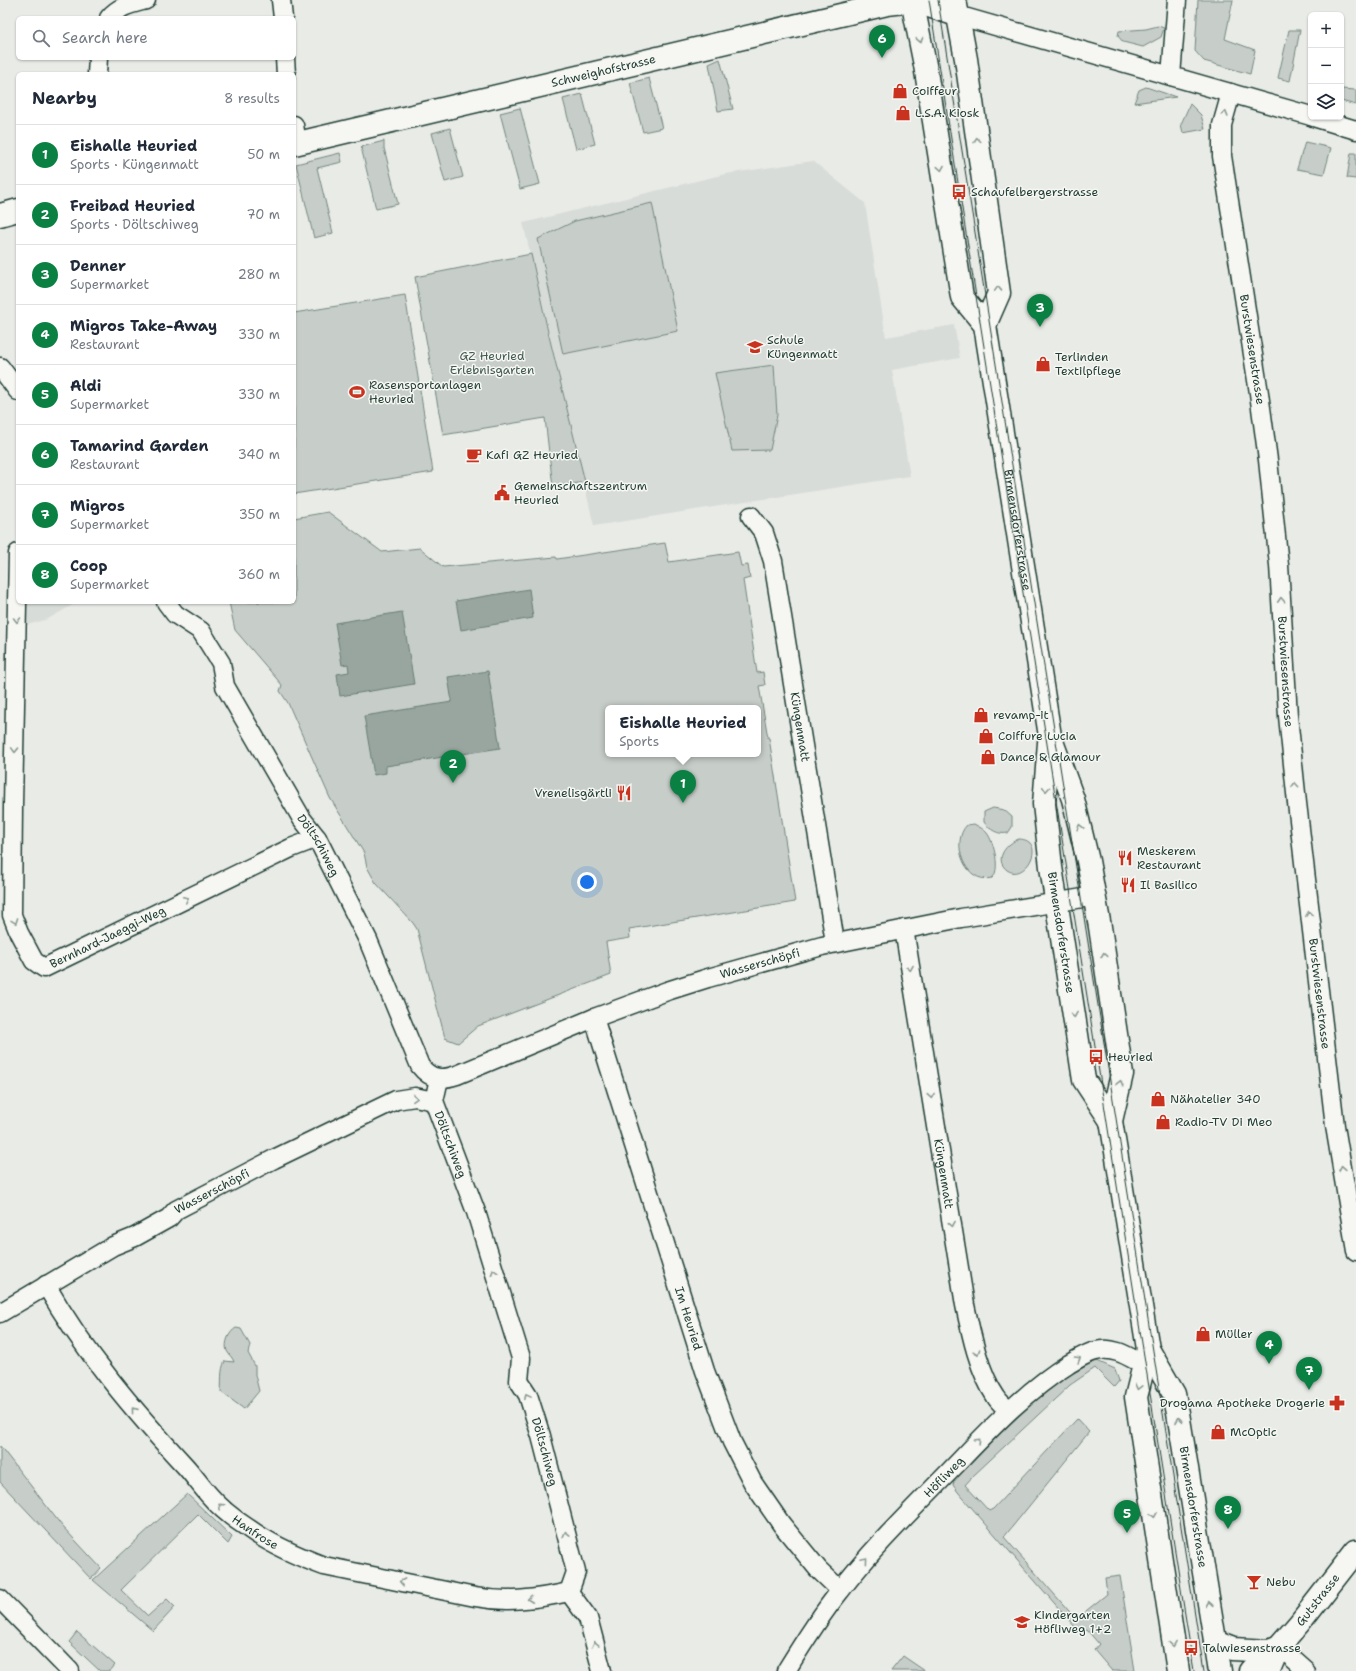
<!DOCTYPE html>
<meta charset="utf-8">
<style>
:root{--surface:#fff;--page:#f6f6f7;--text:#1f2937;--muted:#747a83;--line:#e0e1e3;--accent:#0b8043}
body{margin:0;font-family:"Shantell Sans",sans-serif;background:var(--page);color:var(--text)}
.controls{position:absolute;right:12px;top:12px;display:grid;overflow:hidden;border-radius:6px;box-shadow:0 1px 3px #0004}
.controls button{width:36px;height:36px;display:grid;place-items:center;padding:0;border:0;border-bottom:1px solid var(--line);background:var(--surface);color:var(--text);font:20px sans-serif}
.you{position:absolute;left:587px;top:882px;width:14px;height:14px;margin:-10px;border:3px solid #fff;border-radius:50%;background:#1a73e8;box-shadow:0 0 0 6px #1a73e833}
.badge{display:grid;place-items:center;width:26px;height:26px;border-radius:50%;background:var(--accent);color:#fff;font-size:13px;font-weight:700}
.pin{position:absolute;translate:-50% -33px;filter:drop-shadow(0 1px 2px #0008)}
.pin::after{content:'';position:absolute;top:21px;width:14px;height:12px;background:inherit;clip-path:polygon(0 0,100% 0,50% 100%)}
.popup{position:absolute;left:605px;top:705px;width:156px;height:52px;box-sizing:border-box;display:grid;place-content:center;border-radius:6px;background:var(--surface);filter:drop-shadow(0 1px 3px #0005);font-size:13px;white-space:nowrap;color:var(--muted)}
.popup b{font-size:15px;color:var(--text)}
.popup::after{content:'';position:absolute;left:50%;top:100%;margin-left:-8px;border:8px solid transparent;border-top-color:var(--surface)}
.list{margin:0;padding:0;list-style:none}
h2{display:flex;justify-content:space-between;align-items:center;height:52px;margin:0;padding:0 16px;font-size:17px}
h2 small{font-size:13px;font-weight:400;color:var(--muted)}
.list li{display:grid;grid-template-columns:26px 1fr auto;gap:12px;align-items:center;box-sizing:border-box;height:60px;padding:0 16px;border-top:1px solid var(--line)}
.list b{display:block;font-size:15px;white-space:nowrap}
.list p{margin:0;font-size:13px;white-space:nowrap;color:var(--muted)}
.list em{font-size:13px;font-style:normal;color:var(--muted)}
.icon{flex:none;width:22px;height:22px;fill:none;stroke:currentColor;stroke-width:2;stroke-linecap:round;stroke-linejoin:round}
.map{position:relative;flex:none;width:1356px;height:1671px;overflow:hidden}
.search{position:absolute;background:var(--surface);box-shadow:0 1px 3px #0004;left:16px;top:16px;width:280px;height:44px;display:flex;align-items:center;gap:10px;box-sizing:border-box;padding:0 14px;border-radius:6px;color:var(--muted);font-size:15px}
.panel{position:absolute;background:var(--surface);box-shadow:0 1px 3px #0004;left:16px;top:72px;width:280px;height:532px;border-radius:6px}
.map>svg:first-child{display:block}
.built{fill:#d8dcd8}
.green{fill:#c7cec9;stroke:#73867e;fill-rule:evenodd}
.water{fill:#99a6a0;stroke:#687c75}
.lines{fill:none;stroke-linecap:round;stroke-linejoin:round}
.minor-casing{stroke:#1f3d34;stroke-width:21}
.major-casing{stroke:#1f3d34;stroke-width:25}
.minor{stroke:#f6f6f2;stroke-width:18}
.major{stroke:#f6f6f2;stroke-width:22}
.tram{stroke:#1f3d34;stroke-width:1}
.oneway{stroke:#8a9a93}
.labels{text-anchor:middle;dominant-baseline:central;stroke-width:3;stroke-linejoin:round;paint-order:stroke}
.street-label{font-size:12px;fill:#1f3d34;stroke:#f6f6f2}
.poi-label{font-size:12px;fill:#1f3d34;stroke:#f6f6f2;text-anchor:start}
.park-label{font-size:12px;fill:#415a52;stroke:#f6f6f2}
</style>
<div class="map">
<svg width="1356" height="1671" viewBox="0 0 1356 1671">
<rect width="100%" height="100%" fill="#e9ebe7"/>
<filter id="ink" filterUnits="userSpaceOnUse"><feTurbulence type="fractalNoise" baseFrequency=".025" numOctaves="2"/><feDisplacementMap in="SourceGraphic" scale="8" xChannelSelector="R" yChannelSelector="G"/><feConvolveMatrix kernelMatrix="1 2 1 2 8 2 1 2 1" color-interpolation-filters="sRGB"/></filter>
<g filter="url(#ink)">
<g class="built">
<path d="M813 161 865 203 886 337 954 325 960 358 892 370 910 476 594 526 523 223 725 174Z"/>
<path d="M22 602H78L48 619 31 624 22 625Z"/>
</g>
<g class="green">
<path d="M1198 0H1233L1225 39 1255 50 1250 74 1204 61 1195 51Z"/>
<path d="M1158 26 1164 28 1161 37 1143 47 1123 42 1118 36 1119 31 1146 29Z"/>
<path d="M1289 30H1300L1290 81 1278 78Z"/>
<path d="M720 59 733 109 718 111 709 64Z"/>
<path d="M649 78 662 128 643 132 630 83Z"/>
<path d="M1146 87 1176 97 1134 103 1139 90Z"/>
<path d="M1341 89 1356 90V105L1341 101Z"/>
<path d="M582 94 595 144 576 149 563 99Z"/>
<path d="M1190 104 1201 115 1205 129 1183 133 1181 124Z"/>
<path d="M520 108 540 184 520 189 500 113Z"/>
<path d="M450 128 463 177 445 182 432 133Z"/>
<path d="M384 141V148L398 204 376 209 361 147Z"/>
<path d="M1305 142 1331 148 1324 174 1297 169Z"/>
<path d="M340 153 342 162 317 168 333 233 314 238 296 164Z"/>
<path d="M1351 153H1356V179L1347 178Z"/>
<path d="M652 203 678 331 563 354 538 239 575 221Z"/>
<path d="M531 254 548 332 585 482 553 487 545 418 443 435 415 277Z"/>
<path d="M405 295 433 472 294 494V313Z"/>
<path d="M774 365 777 415 770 450 732 451 715 373Z"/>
<path d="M328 512 382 552 420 548 443 567 556 557 557 559 665 543 669 562 738 552 741 566 748 565 750 578 743 580 757 673 763 672 765 685 759 686 768 738H769L795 902 629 929 630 938 606 942 611 975 478 1026 458 1043 445 1038 417 929 413 923 376 883 367 867 364 853 330 798 288 703 280 691 282 685 235 630 229 602H294V518ZM608 708H758V754H608Z"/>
<path d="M993 808 1004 810 1012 817V827L1008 833C998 835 990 830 984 822V812Z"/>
<path d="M974 824C979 827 984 829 987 833 994 842 1001 871 992 878 965 885 950 842 967 825Z"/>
<path d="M1019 839C1048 840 1026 883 1007 870 993 859 1007 843 1019 839Z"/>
<path d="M236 1328 241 1329 250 1345 248 1353 255 1366V1375L259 1391 244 1409 221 1392C222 1381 220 1371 225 1361L234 1362C233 1358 229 1355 227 1351 224 1343 229 1332 236 1328Z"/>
<path d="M1097 1361 1115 1369 1119 1381 1114 1387 1095 1368 1070 1385 974 1475 965 1485 989 1511 993 1509 1077 1419 1089 1432 1004 1537 1076 1619 1107 1594 1105 1578 1120 1576 1135 1671H1112L1094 1650 1099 1644 1087 1630 1081 1634 958 1492 953 1485 956 1476C999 1433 1040 1385 1097 1361Z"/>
<path d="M0 1446 62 1526 101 1568 91 1579 0 1482Z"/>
<path d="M187 1494 232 1537 228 1544 198 1514 121 1590 148 1616 167 1599 175 1607 153 1631 93 1580Z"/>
<path d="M77 1632 115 1665 110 1671H100L69 1642Z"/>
<path d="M903 1656 925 1671H891Z"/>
</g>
<g class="water">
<path d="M529 589 533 618 461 630 456 601Z"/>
<path d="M402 612 414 684 340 696 337 674 349 672 348 664 342 665 335 623Z"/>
<path d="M488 671 500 748 386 766V773L374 775 364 716 452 702 448 677Z"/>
</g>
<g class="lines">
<defs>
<g id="minor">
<path d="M281 0 283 18"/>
<path d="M957 15 1311 116"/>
<path d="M109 18C119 6 131 4 146 0"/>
<path d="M285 58 286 74"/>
<path d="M97 74 98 58"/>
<path d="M1171 76 1177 0"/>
<path id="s1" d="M1231 93 1222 125V156L1259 393 1268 460 1279 565 1288 716 1297 803 1335 1126 1356 1251"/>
<path d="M1313 117 1356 130"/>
<path d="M294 125 297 143"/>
<path d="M0 367 18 391"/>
<path id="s2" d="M751 516 764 533 773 561 835 942"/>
<path id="s3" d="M18 553 13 806 12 915 19 933 34 961 44 968 291 848 317 838"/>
<path id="s4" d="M166 602 175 614 201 631 221 663 225 686 302 819 317 838 368 940 420 1066C431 1080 442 1080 457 1075L594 1018 667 991 708 978 822 946 961 918 1095 896"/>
<path id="s5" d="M904 929 965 1305C971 1334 979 1372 996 1397 999 1402 1004 1406 1008 1410"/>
<path id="s6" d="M594 1018 705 1371 732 1442 753 1483 782 1525 818 1569 840 1590"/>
<path id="s7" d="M439 1079 434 1101 476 1212 521 1358 519 1381 528 1395 541 1436 576 1572 569 1592 588 1618 602 1671"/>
<path id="s8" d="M46 1285C84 1352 134 1411 186 1467 194 1476 201 1486 209 1495 220 1508 234 1519 248 1528 271 1545 297 1556 324 1566L475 1597C507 1603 537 1599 569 1592"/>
<path id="s9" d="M0 1313 113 1246 135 1237 169 1218 176 1210 274 1159 396 1100 415 1097 434 1101"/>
<path d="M0 1599 70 1671"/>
<path d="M1279 1647 1306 1671"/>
<path id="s10" d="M786 1671C803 1643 820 1616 840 1591 871 1550 908 1514 944 1477 983 1437 1021 1394 1069 1364 1078 1359 1086 1353 1096 1351 1114 1346 1129 1357 1144 1365"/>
</g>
<g id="major">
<path id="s11" d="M912 0 925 65 962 297 985 325 1050 736 1073 799 1088 861 1100 927 1122 1074 1111 1121 1148 1349 1174 1394 1178 1413 1220 1671"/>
<path d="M955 0 966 59 999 293 985 325"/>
<path id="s12" d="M294 144 887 4 913 1 957 15"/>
<path d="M0 215 18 210"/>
<path id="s13" d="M1049 743 1044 804 1051 867 1084 1080 1111 1121"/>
<path d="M1148 1349 1136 1397 1178 1671"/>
<path d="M1215 1642 1233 1649 1269 1651"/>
<path d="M1250 1671 1269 1651 1277 1648"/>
<path id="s14" d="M1269 1671 1279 1647 1299 1624 1356 1551"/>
</g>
</defs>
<use href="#minor" class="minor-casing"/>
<use href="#major" class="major-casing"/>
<use href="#minor" class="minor"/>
<use href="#major" class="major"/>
<g class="tram">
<path d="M929 0 1194 1671"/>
<path d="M938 0 1204 1671"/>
</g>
</g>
<defs><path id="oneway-chevron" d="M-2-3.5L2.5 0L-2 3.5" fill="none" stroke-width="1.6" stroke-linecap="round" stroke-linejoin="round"/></defs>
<g class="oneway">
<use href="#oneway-chevron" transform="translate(920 40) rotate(79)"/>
<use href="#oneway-chevron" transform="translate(1225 114) rotate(-74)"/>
<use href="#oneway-chevron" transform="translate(977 140) rotate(-98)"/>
<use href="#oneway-chevron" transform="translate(941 168) rotate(81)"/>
<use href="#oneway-chevron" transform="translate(998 289) rotate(-92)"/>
<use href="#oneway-chevron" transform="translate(1281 600) rotate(-93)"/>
<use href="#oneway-chevron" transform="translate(17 620) rotate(90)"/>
<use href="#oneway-chevron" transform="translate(15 750) rotate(92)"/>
<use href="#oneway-chevron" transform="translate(1295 785) rotate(-95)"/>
<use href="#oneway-chevron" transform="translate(1046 789) rotate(94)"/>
<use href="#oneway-chevron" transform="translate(1080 827) rotate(-104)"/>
<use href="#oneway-chevron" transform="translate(186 899) rotate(-26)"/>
<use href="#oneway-chevron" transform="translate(1309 914) rotate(-97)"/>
<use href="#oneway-chevron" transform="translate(15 921) rotate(70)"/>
<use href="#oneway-chevron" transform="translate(1104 955) rotate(-99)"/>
<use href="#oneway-chevron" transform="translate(910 968) rotate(81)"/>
<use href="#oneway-chevron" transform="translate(1074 1015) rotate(81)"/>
<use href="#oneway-chevron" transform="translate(1120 1083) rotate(-77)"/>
<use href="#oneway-chevron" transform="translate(931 1096) rotate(81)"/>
<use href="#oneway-chevron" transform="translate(415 1098) rotate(2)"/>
<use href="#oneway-chevron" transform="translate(1342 1168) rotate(-100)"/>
<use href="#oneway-chevron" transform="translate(952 1224) rotate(81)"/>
<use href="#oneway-chevron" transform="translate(494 1272) rotate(-107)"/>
<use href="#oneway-chevron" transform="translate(977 1352) rotate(72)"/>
<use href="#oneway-chevron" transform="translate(1078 1359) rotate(-31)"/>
<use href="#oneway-chevron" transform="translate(1138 1387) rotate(104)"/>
<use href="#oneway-chevron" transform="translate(527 1396) rotate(-118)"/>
<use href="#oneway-chevron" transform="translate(134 1410) rotate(-129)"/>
<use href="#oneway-chevron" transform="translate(1179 1420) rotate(-99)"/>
<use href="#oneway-chevron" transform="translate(978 1441) rotate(-46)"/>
<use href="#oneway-chevron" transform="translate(221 1506) rotate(-138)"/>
<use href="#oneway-chevron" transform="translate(1154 1515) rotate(81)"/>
<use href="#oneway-chevron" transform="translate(566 1534) rotate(-104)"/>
<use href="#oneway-chevron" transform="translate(865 1560) rotate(-50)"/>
<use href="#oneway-chevron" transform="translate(402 1582) rotate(-169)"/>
<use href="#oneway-chevron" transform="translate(530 1599) rotate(173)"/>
<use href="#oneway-chevron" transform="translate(1209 1604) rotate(-99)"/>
<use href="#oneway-chevron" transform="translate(595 1644) rotate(-104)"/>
<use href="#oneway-chevron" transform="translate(1173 1644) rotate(81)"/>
</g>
</g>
<defs>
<symbol id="shop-bare" viewBox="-9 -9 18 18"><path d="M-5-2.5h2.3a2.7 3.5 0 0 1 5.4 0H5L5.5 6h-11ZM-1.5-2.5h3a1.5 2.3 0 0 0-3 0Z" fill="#c8321e" stroke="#f6f6f2" stroke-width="2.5" paint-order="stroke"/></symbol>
<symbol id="bus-bare" viewBox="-9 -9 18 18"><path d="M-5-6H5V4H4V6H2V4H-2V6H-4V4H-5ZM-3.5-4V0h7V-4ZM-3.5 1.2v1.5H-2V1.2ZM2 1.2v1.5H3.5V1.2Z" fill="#c8321e" stroke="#f6f6f2" stroke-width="2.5" paint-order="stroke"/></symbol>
<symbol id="school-bare" viewBox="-9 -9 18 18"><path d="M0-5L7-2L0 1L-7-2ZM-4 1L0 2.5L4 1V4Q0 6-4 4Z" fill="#c8321e" stroke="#f6f6f2" stroke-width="2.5" paint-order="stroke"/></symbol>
<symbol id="stadium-bare" viewBox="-9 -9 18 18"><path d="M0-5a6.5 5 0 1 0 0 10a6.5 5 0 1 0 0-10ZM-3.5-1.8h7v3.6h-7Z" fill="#c8321e" stroke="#f6f6f2" stroke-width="2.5" paint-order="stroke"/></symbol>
<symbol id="cafe-bare" viewBox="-9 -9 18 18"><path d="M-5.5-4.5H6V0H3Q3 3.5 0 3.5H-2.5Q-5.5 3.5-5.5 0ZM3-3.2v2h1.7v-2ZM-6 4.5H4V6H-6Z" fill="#c8321e" stroke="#f6f6f2" stroke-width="2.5" paint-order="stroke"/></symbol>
<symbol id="civic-bare" viewBox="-9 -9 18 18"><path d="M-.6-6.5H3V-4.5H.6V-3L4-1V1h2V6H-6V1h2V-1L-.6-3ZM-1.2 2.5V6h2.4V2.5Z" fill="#c8321e" stroke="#f6f6f2" stroke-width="2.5" paint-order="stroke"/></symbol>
<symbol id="restaurant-bare" viewBox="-9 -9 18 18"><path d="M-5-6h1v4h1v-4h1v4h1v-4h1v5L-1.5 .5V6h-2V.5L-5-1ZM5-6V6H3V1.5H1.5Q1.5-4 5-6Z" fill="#c8321e" stroke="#f6f6f2" stroke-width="2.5" paint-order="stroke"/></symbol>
<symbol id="pharmacy-bare" viewBox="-9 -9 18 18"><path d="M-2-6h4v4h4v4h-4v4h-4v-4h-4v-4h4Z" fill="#c8321e" stroke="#f6f6f2" stroke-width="2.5" paint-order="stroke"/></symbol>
<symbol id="bar-bare" viewBox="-9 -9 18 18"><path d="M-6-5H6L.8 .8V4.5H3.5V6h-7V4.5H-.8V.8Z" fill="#c8321e" stroke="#f6f6f2" stroke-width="2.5" paint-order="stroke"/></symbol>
</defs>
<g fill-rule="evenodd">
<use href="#shop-bare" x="889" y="80" width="22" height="22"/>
<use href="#shop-bare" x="892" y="102" width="22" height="22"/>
<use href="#bus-bare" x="948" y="181" width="22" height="22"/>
<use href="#school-bare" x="744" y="336" width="22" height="22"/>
<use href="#shop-bare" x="1032" y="353" width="22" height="22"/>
<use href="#stadium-bare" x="346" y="381" width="22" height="22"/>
<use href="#cafe-bare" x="463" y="444" width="22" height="22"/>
<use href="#civic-bare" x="491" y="482" width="22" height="22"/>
<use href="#shop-bare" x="970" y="704" width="22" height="22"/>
<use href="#shop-bare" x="975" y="725" width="22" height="22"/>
<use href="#shop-bare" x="977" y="746" width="22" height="22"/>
<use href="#restaurant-bare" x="613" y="782" width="22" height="22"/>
<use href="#restaurant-bare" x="1114" y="847" width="22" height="22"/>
<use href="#restaurant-bare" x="1117" y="874" width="22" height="22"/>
<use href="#bus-bare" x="1085" y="1046" width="22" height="22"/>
<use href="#shop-bare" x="1147" y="1088" width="22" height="22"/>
<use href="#shop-bare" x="1152" y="1111" width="22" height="22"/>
<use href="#shop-bare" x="1192" y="1323" width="22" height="22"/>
<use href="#pharmacy-bare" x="1326" y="1392" width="22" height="22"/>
<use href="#shop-bare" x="1207" y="1421" width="22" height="22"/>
<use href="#bar-bare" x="1243" y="1571" width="22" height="22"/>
<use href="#school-bare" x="1011" y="1611" width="22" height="22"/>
<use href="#bus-bare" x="1180" y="1637" width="22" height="22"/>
</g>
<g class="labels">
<g class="street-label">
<text stroke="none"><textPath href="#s12" startOffset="318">Schweighofstrasse</textPath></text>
<text stroke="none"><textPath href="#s1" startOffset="260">Burstwiesenstrasse</textPath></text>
<text stroke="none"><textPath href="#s11" startOffset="545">Birmensdorferstrasse</textPath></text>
<text stroke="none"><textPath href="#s1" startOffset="584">Burstwiesenstrasse</textPath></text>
<text stroke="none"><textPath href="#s2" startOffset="219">Küngenmatt</textPath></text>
<text stroke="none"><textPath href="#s4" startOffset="292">Döltschiweg</textPath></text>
<text stroke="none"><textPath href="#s13" startOffset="191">Birmensdorferstrasse</textPath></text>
<text stroke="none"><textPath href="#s3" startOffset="496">Bernhard-Jaeggi-Weg</textPath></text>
<text stroke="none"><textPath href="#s4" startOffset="900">Wasserschöpfi</textPath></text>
<text stroke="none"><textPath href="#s1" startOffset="908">Burstwiesenstrasse</textPath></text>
<text stroke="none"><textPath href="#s7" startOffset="69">Döltschiweg</textPath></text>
<text stroke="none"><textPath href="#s5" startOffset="248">Küngenmatt</textPath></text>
<text stroke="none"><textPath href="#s9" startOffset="245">Wasserschöpfi</textPath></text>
<text stroke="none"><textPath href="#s6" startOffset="315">Im Heuried</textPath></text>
<text stroke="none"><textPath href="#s7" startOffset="393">Döltschiweg</textPath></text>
<text stroke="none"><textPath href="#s10" startOffset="251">Höfliweg</textPath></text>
<text stroke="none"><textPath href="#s11" startOffset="1546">Birmensdorferstrasse</textPath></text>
<text stroke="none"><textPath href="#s8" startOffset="326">Hanfrose</textPath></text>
<text stroke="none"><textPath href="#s14" startOffset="87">Gutstrasse</textPath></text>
</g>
<g class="poi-label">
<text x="912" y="91">Coiffeur</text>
<text x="915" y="113">L.S.A. Kiosk</text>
<text x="971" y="192">Schaufelbergerstrasse</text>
<text x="767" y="340">Schule<tspan x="767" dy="14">Küngenmatt</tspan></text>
<text x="1055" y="357">Terlinden<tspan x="1055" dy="14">Textilpflege</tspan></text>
<text x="369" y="385">Rasensportanlagen<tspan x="369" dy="14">Heuried</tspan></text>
<text x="486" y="455">Kafi GZ Heuried</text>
<text x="514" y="486">Gemeinschaftszentrum<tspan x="514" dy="14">Heuried</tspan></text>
<text x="993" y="715">revamp-it</text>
<text x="998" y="736">Coiffure Lucia</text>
<text x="1000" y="757">Dance &amp; Glamour</text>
<text x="612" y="793" text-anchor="end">Vrenelisgärtli</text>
<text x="1137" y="851">Meskerem<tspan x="1137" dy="14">Restaurant</tspan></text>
<text x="1140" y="885">Il Basilico</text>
<text x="1108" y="1057">Heuried</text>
<text x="1170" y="1099">Nähatelier 340</text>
<text x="1175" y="1122">Radio-TV Di Meo</text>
<text x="1215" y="1334">Müller</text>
<text x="1325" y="1403" text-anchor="end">Drogama Apotheke Drogerie</text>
<text x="1230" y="1432">McOptic</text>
<text x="1266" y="1582">Nebu</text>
<text x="1034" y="1615">Kindergarten<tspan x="1034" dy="14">Höfliweg 1+2</tspan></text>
<text x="1203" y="1648">Talwiesenstrasse</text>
</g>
<g class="park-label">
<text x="492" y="356">GZ Heuried<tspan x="492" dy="14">Erlebnisgarten</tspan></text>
</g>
</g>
</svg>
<div class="controls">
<button>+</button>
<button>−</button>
<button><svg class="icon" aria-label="layers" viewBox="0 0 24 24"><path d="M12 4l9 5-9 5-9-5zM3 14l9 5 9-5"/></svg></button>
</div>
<div class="you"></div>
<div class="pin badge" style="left:683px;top:803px">1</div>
<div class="popup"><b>Eishalle Heuried</b>Sports</div>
<div class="pin badge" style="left:453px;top:783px">2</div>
<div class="pin badge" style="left:1040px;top:327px">3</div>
<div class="pin badge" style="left:1269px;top:1364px">4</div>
<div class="pin badge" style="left:1127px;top:1533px">5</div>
<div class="pin badge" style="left:882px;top:58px">6</div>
<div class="pin badge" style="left:1309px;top:1390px">7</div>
<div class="pin badge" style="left:1228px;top:1529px">8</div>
<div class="search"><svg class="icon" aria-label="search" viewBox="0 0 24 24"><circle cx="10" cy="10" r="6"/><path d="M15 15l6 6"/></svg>Search here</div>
<section class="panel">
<h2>Nearby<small>8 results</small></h2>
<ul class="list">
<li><span class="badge">1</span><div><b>Eishalle Heuried</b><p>Sports · Küngenmatt</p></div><em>50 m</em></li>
<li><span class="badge">2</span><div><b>Freibad Heuried</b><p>Sports · Döltschiweg</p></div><em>70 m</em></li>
<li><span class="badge">3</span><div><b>Denner</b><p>Supermarket</p></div><em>280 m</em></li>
<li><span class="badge">4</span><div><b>Migros Take-Away</b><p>Restaurant</p></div><em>330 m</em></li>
<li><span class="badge">5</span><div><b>Aldi</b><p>Supermarket</p></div><em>330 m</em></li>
<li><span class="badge">6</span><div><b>Tamarind Garden</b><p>Restaurant</p></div><em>340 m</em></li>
<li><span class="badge">7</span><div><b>Migros</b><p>Supermarket</p></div><em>350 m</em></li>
<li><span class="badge">8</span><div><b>Coop</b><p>Supermarket</p></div><em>360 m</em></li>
</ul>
</section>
</div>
